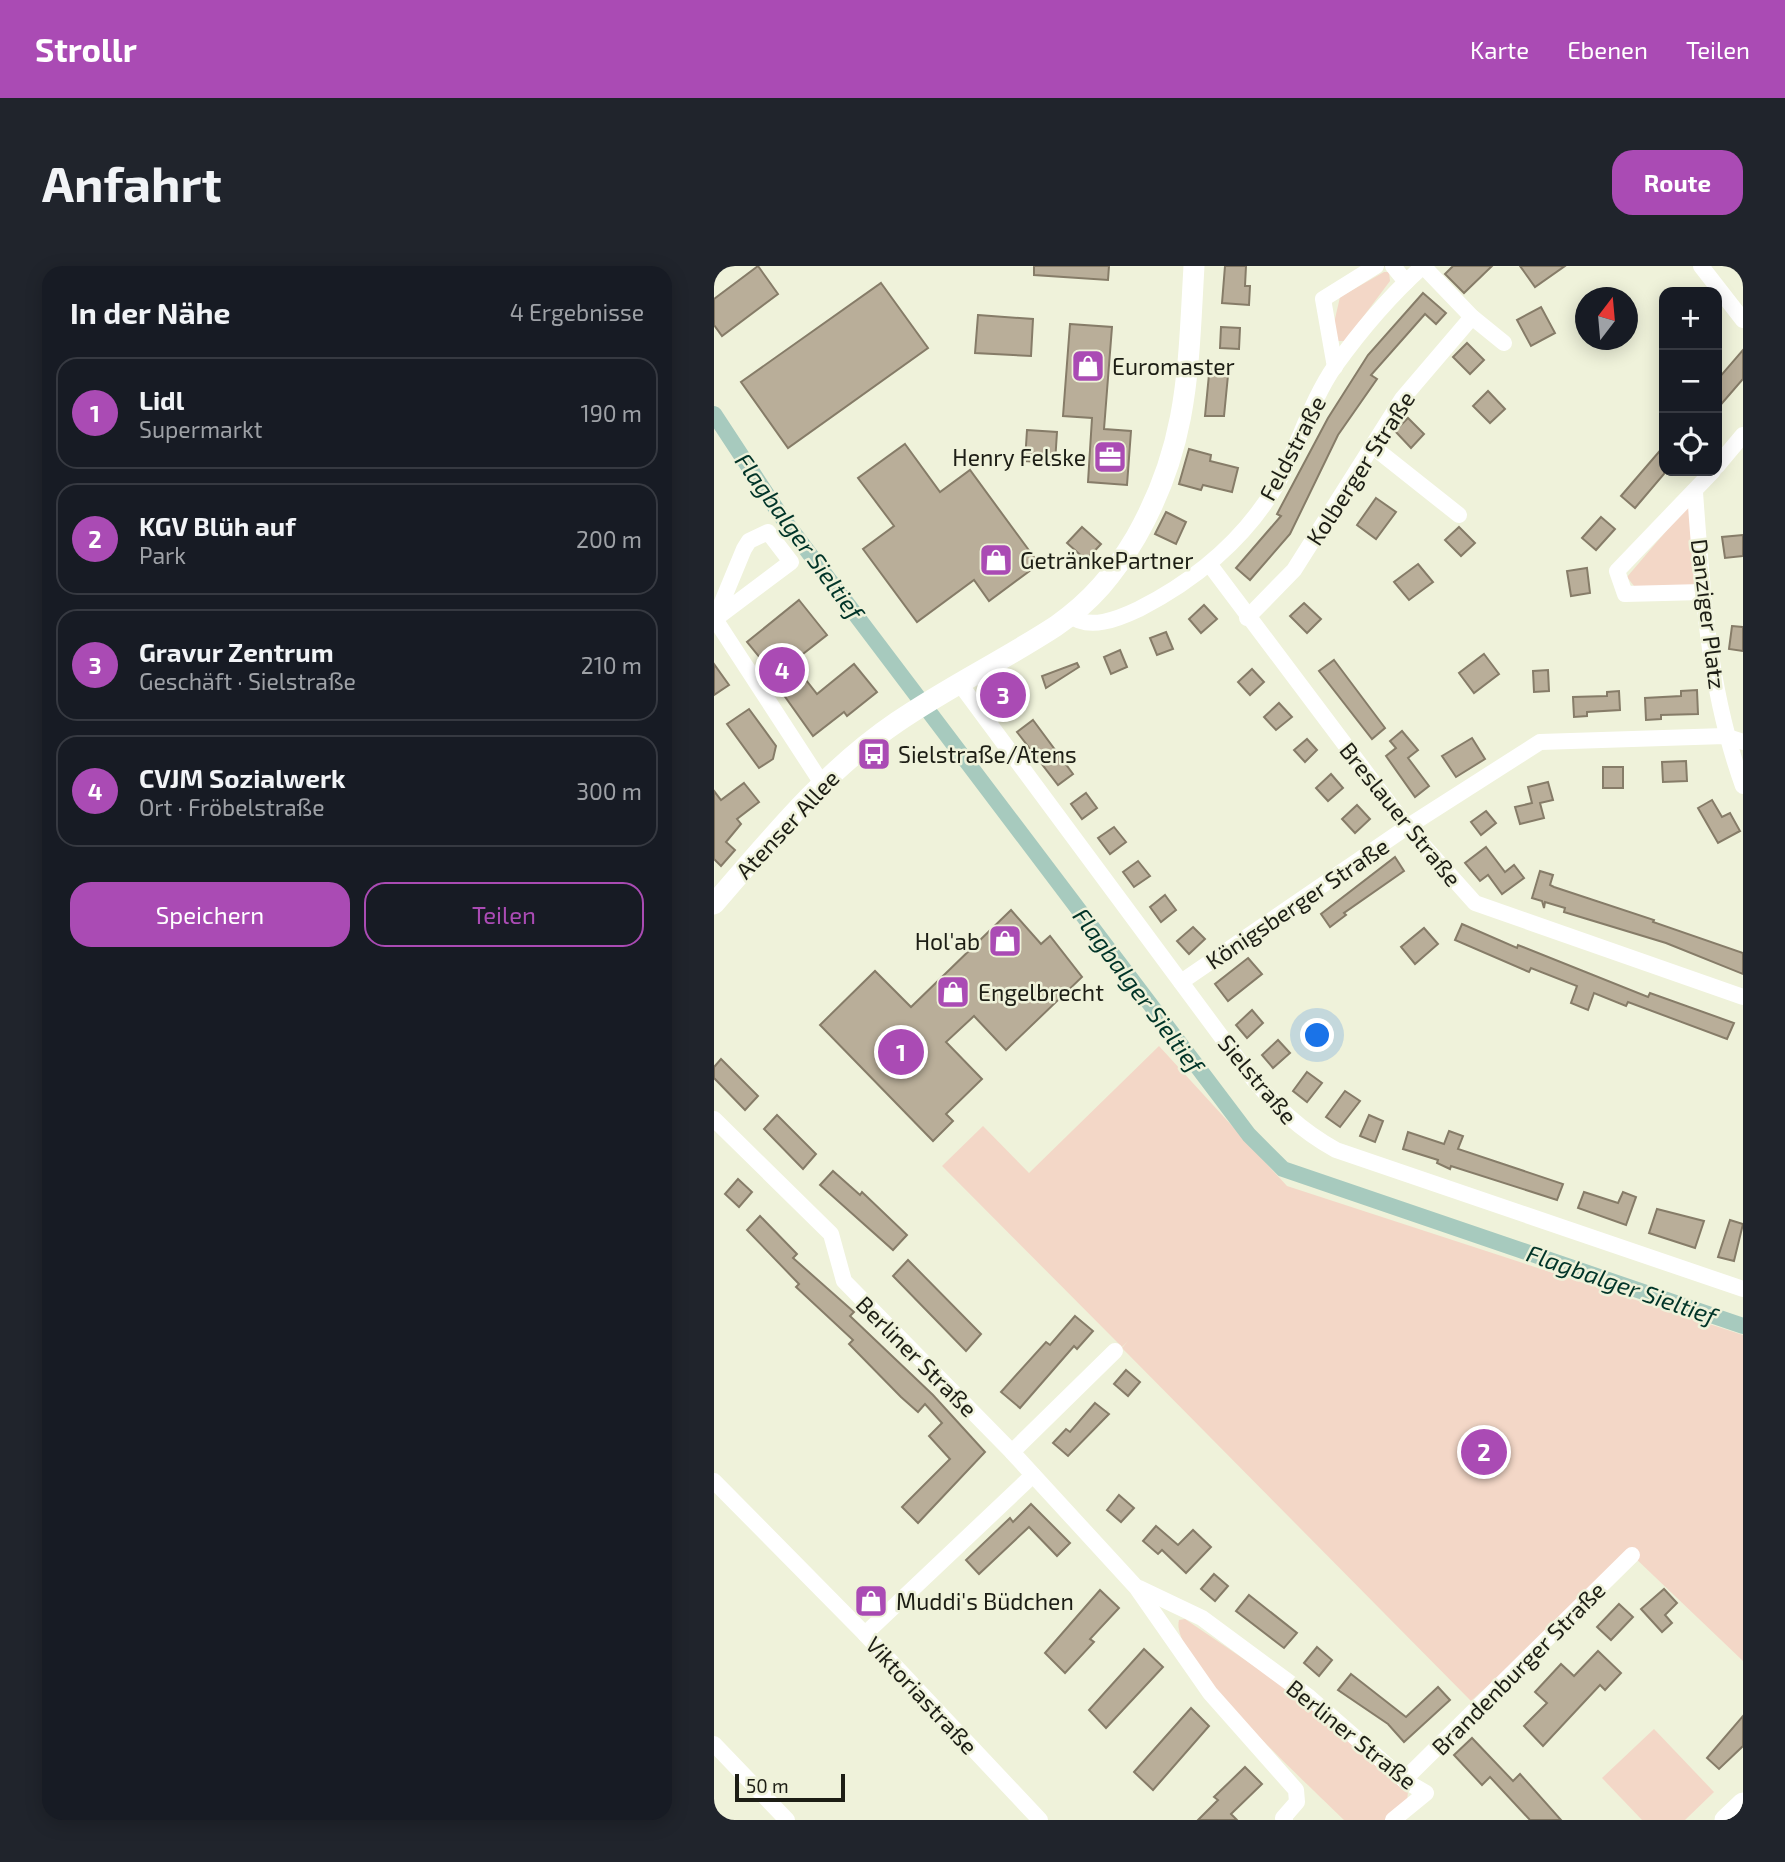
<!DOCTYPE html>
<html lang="de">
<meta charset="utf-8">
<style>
:root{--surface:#171b24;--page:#20242c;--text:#f1f3f6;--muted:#9ea1a6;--line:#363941;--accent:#aa4bb4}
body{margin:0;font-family:"Exo 2",sans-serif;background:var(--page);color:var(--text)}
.controls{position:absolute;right:21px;top:21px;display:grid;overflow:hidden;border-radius:14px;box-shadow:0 4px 18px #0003}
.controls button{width:63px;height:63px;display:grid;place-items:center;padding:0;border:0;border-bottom:2px solid var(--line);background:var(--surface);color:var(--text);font:35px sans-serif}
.compass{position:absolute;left:861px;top:21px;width:63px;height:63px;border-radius:50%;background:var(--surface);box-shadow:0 4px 18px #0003;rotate:16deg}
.scale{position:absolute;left:21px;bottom:18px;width:110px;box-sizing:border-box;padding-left:7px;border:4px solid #1d1e15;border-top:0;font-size:19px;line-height:24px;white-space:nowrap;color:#1d1e15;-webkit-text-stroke:5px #eff2da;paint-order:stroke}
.you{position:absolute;left:604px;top:770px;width:24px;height:24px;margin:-18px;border:5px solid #fff;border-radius:50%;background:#1a73e8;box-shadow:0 0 0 10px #1a73e833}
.badge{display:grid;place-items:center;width:46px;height:46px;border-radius:50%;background:var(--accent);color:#fff;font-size:23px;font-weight:700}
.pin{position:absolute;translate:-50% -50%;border:4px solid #fff;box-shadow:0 2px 7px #0006}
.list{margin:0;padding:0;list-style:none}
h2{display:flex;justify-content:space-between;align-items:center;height:91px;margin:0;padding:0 28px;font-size:30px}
h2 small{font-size:23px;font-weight:400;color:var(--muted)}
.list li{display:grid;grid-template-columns:46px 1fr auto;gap:21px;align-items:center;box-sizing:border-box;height:112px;margin:0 14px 14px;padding:0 14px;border:2px solid var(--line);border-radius:21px}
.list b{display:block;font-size:26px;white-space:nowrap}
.list p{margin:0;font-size:23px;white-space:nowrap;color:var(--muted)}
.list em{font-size:23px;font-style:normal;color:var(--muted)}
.actions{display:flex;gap:14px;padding:21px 28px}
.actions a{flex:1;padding:16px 0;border:2px solid var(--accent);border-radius:21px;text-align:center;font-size:24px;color:var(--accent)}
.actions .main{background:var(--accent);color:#fff}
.icon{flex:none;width:38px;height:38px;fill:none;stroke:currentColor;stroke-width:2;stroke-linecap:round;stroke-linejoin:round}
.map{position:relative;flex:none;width:1029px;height:1554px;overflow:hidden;border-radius:21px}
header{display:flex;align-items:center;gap:42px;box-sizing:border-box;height:98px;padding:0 35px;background:var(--accent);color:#fff}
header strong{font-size:33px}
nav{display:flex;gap:38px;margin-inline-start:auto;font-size:24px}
.intro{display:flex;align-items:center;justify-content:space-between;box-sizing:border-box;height:168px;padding:0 42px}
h1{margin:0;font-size:49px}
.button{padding:18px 32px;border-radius:21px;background:var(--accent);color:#fff;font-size:24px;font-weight:700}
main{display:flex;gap:42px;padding:0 42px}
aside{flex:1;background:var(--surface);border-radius:21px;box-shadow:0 4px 18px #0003}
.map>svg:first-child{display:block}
.green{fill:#f3d7c7}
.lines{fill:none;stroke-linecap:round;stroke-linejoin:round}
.canal{stroke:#a7cabe;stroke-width:16}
.building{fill:#b9ae99;stroke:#867c68;stroke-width:2}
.minor{stroke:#fff;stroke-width:16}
.tertiary{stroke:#fff;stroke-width:21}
.labels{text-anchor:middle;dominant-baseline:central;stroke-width:5;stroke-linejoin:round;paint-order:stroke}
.poi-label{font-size:23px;fill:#1d1e15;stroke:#eff2da;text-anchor:start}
.street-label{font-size:23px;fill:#1d1e15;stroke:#eff2da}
.water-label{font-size:24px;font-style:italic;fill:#003428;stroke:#eff2da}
</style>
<header>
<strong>Strollr</strong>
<nav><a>Karte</a><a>Ebenen</a><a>Teilen</a></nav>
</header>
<div class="intro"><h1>Anfahrt</h1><a class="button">Route</a></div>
<main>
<aside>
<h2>In der Nähe<small>4 Ergebnisse</small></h2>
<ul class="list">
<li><span class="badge">1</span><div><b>Lidl</b><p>Supermarkt</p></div><em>190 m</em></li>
<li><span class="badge">2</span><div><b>KGV Blüh auf</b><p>Park</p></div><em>200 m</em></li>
<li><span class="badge">3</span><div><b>Gravur Zentrum</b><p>Geschäft · Sielstraße</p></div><em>210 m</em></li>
<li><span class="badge">4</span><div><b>CVJM Sozialwerk</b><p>Ort · Fröbelstraße</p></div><em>300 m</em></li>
</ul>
<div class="actions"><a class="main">Speichern</a><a>Teilen</a></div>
</aside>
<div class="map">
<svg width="1029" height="1554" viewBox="0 0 1029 1554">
<rect width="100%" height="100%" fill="#eff2da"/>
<g class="green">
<path d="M670 6H675L676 15 631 75H624L618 66 626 31Z"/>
<path d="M977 236 985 313 973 324 924 325 913 311Z"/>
<path d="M445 780 573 920 1029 1069V1395L918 1289 757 1435 408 1082 414 1075 408 1081 228 900 269 860 315 907Z"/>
<path d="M471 1353 590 1434 694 1525 693 1536 673 1554H630C600 1524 454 1392 465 1354Z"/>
<path d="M940 1463 1000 1526 971 1554H928L888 1512Z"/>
</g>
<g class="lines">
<path class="canal" d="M0 148 67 250 535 869 569 903 1029 1060"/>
</g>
<g class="building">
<path d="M44 0 64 28 8 70 0 59V33Z"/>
<path d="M320 0H395L394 14 320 9Z"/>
<path d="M511 0H532L531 20H536L535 39 508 37Z"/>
<path d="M739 0H778L750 27 731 8Z"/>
<path d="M806 0H851L821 21Z"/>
<path d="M167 17 214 82 74 182 27 116Z"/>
<path d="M709 27 732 47 722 58 711 48 657 109 663 113 624 169 576 268 536 314 522 302 567 250 563 248 614 152 654 89Z"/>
<path d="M827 41 841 67 817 80 803 54Z"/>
<path d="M264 49 319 53 317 90 261 87Z"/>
<path d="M356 58 398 61 390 163 417 165 413 219 374 216 378 152 349 150Z"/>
<path d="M507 61 526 62 525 83 506 82Z"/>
<path d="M753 77 770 94 756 108 739 91Z"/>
<path d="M1029 84V113L1003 143V114Z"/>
<path d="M496 98 515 99 510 150H491Z"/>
<path d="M774 125 791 143 776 157 759 140Z"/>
<path d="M694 152 710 168 697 182 681 165Z"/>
<path d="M313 164 343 166 341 197 311 195Z"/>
<path d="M191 178 226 226 256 204 325 298 275 335 260 314 203 356 149 283 180 260 144 212Z"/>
<path d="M950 180V208L921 242 907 230Z"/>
<path d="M475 183 497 189 496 195 524 202 518 226 489 219 487 224 465 218Z"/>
<path d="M662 232 682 246 662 273 643 259Z"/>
<path d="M452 246 472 256 462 278 441 268Z"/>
<path d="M887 251 901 263 882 284 868 272Z"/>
<path d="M368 261 387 278 372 294 353 277Z"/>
<path d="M745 261 761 277 747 290 731 274Z"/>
<path d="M1029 269V290L1011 292 1008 271Z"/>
<path d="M704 298 719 316 695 334 680 316Z"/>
<path d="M873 302 876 327 857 330 853 305Z"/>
<path d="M85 334 113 369 75 399 89 416 92 414 103 428 140 398 163 426 133 450 130 446 99 470 57 411 60 409 33 376Z"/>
<path d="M590 337 607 353 593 367 576 350Z"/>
<path d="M490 339 503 353 487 367 475 353Z"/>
<path d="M1018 360 1029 361V385L1015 383Z"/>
<path d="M452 366 459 383 443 389 436 372Z"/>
<path d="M406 384 413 401 397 408 390 391Z"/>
<path d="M770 388 785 408 760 427 745 407Z"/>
<path d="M620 394 671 462 658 473 605 405Z"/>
<path d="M363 397 365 401 332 422 328 410Z"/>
<path d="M0 398 15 419 0 429Z"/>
<path d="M538 403 550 416 536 429 524 416Z"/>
<path d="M834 404 835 425 820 426 819 405Z"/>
<path d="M293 414 309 438 288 451 273 427Z"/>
<path d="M983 424 984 448 947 449V453L932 454 931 432 967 430V425Z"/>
<path d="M905 425 906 444 873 446V450L860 451 859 431 893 430V426Z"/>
<path d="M565 437 578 451 562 464 550 451Z"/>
<path d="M35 443 62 480 59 493 45 502 13 458Z"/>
<path d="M319 454 359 508 344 519 303 466Z"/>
<path d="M688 465 704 484 694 492 715 520 701 531 672 490 682 482 676 475Z"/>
<path d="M758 472 771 493 742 511 728 490Z"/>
<path d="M593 473 603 484 591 496 580 484Z"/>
<path d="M972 495 973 515 949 516 948 496Z"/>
<rect x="889" y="501" width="20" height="21"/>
<path d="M617 508 629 522 614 535 602 522Z"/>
<path d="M834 516 839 534 826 537 830 552 806 558 801 541 818 537 814 521Z"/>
<path d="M30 517 45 536 23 553 27 558 12 576 21 584 7 600 0 593V525L7 534Z"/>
<path d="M372 527 383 542 368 553 357 538Z"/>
<path d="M998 534 1008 551 1016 547 1026 565 1004 577 984 542Z"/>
<path d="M643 539 656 553 641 567 628 553Z"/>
<path d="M772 545 782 557 767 569 757 556Z"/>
<path d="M400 561 412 576 396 588 384 572Z"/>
<path d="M772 581 791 606 800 599 810 612 788 628 774 609 766 615 751 597Z"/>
<path d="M681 591 690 605 630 647 632 649 616 661 607 648Z"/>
<path d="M424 595 436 610 420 621 409 606Z"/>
<path d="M826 605 839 609 836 619 840 621 940 654 939 656 1029 687V708L952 677 850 646 851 642 831 636 830 642 828 635 818 632Z"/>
<path d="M451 629 462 644 447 656 436 641Z"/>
<path d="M297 644 327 678 336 670 368 711 292 784 260 750 232 776 268 813 232 848 239 855 219 875 106 759 161 705 197 741Z"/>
<path d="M748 658 803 682 804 679 934 731 936 727 1020 757 1013 773 914 736 912 740 880 727 874 744 857 737 863 720 817 702 815 706 741 674Z"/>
<path d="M479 661 491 673 475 688 463 675Z"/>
<path d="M710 662 724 678 701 698 687 681Z"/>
<path d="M534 692 548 708 514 735 501 718Z"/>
<path d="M538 744 549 757 533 772 522 759Z"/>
<path d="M564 774 576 787 559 802 548 789Z"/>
<path d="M7 793 44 830 31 844 0 812V801Z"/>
<path d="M593 806 608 817 593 836 579 825Z"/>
<path d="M631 825 646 835 626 861 612 851Z"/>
<path d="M63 849 102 888 89 903 50 863Z"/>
<path d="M655 849 669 855 661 876 646 870Z"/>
<path d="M735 865 749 870 744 883 849 918 843 934 737 900 736 903 723 897 724 894 689 883 694 866 730 878Z"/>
<path d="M119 905 146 929 148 926 193 969 179 984 106 919Z"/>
<path d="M24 913 38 926 25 941 11 928Z"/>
<path d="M870 926 904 937 909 926 922 931 912 959 864 942Z"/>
<path d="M943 943 990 955 981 982 935 967Z"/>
<path d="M46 950 83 988 79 992 140 1046 136 1050 219 1129 271 1186 204 1257 188 1241 236 1193 215 1170 228 1157 211 1138 204 1146 187 1131 135 1078 139 1074 82 1021 85 1018 33 964Z"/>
<path d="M1016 954 1029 958 1020 995 1004 991Z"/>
<path d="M194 994 267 1068 252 1085 179 1010Z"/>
<path d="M361 1050 379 1065 363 1083 360 1080 306 1142 287 1126 332 1076 336 1079Z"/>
<path d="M412 1104 426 1116 414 1130 400 1118Z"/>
<path d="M381 1137 395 1148 354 1190 339 1177 352 1163 356 1166Z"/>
<path d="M405 1229 420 1242 407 1256 393 1244Z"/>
<path d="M317 1238 356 1277 343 1290 315 1261 265 1308 252 1294 296 1252 299 1256Z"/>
<path d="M442 1260 464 1279 479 1264 497 1281 472 1307 448 1284 444 1288 429 1275Z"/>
<path d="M500 1308 514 1320 501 1335 487 1323Z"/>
<path d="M950 1323 963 1337 951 1349 958 1357 948 1366 927 1343Z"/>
<path d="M386 1324 405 1342 376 1373 380 1376 351 1407 331 1387Z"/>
<path d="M535 1329 583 1367 570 1382 522 1345Z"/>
<path d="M905 1338 919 1351 897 1374 883 1361Z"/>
<path d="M603 1381 618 1394 605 1410 590 1397Z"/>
<path d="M430 1383 449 1401 392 1462 375 1444Z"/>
<path d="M884 1385 907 1407 891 1424 886 1419 829 1480 810 1460 833 1437 821 1426 847 1398 860 1410Z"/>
<path d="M637 1408 692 1451 724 1421 736 1434 690 1476 674 1458 624 1424Z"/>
<path d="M477 1442 495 1460 439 1524 420 1506Z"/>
<path d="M1029 1450V1480L1005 1503 993 1492Z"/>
<path d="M758 1472 799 1515 806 1508 847 1554H816L776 1511 768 1519 740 1489Z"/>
<path d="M531 1501 548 1518 517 1548 523 1554H484L504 1534 500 1531Z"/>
</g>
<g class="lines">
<g class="minor">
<path d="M679 0 692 16"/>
<path d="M709 0 758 51 790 77"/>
<path d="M987 0 1029 54"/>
<path d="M621 101 609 33 662 0"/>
<path d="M658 180 745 249"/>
<path d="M1003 200 1029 169"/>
<path d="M981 226C988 325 995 426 1029 520"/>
<path d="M496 299 693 561 761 637 1029 731"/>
<path d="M988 326 911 328 903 305 999 205"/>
<path d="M355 349C375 365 404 353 425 343 480 315 530 274 562 220 584 182 596 136 621 100 646 65 678 28 709 0"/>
<path d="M533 352 580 304 688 133 758 51"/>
<path d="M0 353H1L77 296 54 266 35 275 30 283 1 353"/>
<path d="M1 353 107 516"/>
<path d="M246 418 535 808C561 840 586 864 622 884L1029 1023"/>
<path d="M467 716 693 561 826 476 1011 470 1029 476"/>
<path d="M0 853 117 968 130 1015 298 1186 422 1321 496 1427 582 1524 583 1536 569 1552 571 1554"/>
<path d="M298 1186 401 1085"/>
<path d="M0 1215 151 1368 326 1554"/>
<path d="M425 1322 488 1352 595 1431 690 1514 712 1527 679 1554"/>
<path d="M151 1368 319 1209"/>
<path d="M0 1478 73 1554"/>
<path d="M690 1514 918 1289"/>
</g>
<g class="tertiary">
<path d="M0 638C57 572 111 505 183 456 234 421 290 394 342 360 378 335 400 308 422 271 475 178 474 103 480 0"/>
<path d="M1011 1554 1029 1537"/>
</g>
</g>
<defs>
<symbol id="shop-square" viewBox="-11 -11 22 22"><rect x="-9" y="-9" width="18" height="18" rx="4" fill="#aa4bb4" stroke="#eff2da"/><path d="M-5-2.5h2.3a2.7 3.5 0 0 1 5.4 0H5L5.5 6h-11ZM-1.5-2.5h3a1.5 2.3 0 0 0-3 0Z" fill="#fff"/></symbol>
<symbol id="office-square" viewBox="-11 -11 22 22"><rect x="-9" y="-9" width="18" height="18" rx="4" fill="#aa4bb4" stroke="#eff2da"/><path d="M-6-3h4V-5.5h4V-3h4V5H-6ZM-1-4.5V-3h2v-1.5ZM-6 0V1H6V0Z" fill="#fff"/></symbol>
<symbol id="bus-square" viewBox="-11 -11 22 22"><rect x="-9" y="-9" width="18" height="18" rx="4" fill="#aa4bb4" stroke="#eff2da"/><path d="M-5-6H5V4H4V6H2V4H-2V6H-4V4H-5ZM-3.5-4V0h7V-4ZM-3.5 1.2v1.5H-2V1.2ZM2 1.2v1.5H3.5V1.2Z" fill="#fff"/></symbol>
</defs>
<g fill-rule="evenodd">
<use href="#shop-square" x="355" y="81" width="38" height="38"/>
<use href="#office-square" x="377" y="172" width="38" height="38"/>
<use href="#shop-square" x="263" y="275" width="38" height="38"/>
<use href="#bus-square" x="141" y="469" width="38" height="38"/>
<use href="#shop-square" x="272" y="656" width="38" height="38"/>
<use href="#shop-square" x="220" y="707" width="38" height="38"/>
<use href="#shop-square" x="138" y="1316" width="38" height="38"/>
</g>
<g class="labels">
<g class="poi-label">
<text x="398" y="100">Euromaster</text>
<text x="372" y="191" text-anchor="end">Henry Felske</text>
<text x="306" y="294">GetränkePartner</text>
<text x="184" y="488">Sielstraße/Atens</text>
<text x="266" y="675" text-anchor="end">Hol'ab</text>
<text x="264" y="726">Engelbrecht</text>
<text x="182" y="1335">Muddi's Büdchen</text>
</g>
<g class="street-label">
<text transform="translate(578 182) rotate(-62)">Feldstraße</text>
<text transform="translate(646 202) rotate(-57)">Kolberger Straße</text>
<text transform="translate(995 348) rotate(83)">Danziger Platz</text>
<text transform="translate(687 548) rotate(51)">Breslauer Straße</text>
<text transform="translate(73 558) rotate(-47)">Atenser Allee</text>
<text transform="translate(583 637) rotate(-34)">Königsberger Straße</text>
<text transform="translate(544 813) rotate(50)">Sielstraße</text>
<text transform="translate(203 1090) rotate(45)">Berliner Straße</text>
<text transform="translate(804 1402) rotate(-45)">Brandenburger Straße</text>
<text transform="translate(208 1429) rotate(47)">Viktoriastraße</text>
<text transform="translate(638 1468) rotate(39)">Berliner Straße</text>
</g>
<g class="water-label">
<text transform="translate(86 270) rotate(54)">Flagbalger Sieltief</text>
<text transform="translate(425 724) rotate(53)">Flagbalger Sieltief</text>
<text transform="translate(908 1018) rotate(19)">Flagbalger Sieltief</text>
</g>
</g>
</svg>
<div class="controls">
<button>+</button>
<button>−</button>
<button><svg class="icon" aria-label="locate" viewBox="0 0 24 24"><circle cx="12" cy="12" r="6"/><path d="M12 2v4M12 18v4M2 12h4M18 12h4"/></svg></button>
</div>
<svg class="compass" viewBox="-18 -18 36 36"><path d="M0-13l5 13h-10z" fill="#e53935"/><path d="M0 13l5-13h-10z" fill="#9ea1a6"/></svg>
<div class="scale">50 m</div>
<div class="you"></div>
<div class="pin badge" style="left:187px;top:786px">1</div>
<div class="pin badge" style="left:770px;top:1186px">2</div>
<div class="pin badge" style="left:289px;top:429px">3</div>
<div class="pin badge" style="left:68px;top:404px">4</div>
</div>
</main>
